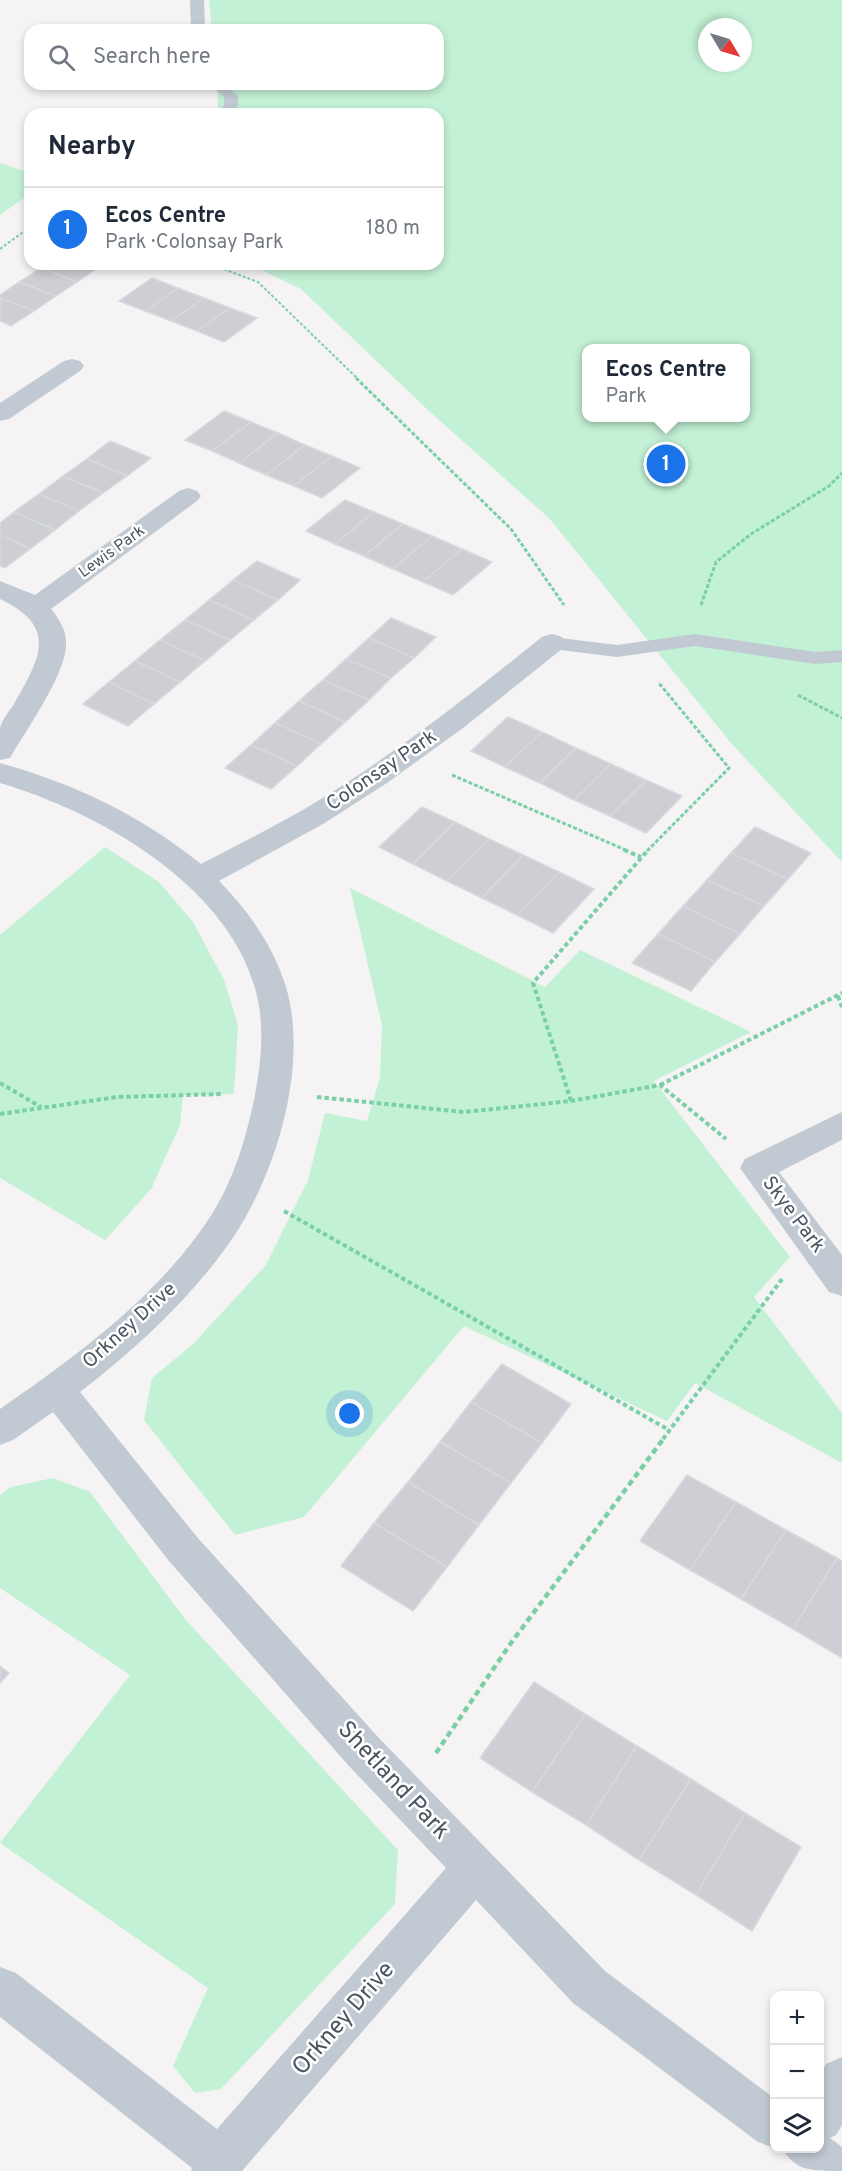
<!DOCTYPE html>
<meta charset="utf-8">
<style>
:root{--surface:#fff;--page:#f6f6f7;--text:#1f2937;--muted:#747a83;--line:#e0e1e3;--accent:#1a73e8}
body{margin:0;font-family:Overpass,sans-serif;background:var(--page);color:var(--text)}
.controls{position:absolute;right:18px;bottom:18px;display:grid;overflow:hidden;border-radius:12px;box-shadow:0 3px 9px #0003}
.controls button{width:54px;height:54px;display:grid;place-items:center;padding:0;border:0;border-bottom:2px solid var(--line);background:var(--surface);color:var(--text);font:30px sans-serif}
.compass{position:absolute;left:698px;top:18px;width:54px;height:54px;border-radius:50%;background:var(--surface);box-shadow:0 3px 9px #0003;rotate:128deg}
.you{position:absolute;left:350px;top:1414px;width:21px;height:21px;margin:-15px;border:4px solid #fff;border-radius:50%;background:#1a73e8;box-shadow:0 0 0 9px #1a73e833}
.badge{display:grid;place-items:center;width:39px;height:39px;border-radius:50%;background:var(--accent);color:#fff;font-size:20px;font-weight:700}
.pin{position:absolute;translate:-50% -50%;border:3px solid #fff;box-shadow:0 2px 6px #0006}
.popup{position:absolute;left:582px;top:344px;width:168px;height:78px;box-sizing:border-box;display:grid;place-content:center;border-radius:12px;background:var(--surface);filter:drop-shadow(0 2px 4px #0005);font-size:20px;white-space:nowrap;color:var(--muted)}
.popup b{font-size:22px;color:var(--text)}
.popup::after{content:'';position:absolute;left:50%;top:100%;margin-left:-12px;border:12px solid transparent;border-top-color:var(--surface)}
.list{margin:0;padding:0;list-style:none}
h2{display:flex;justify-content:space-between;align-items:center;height:78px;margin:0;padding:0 24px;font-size:26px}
h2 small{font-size:20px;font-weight:400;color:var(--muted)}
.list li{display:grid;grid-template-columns:39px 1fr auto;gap:18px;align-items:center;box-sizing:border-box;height:84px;padding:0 24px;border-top:2px solid var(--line)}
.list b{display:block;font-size:22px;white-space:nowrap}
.list p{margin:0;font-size:20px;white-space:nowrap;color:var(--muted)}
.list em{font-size:20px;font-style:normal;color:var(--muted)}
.icon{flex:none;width:33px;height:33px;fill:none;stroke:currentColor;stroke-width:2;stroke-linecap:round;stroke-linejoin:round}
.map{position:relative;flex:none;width:842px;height:2171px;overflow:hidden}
.search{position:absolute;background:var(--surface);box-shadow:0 3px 9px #0003;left:24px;top:24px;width:420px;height:66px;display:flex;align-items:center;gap:15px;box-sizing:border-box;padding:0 21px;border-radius:18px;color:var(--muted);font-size:22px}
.panel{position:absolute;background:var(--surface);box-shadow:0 3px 9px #0003;left:24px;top:108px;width:420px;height:162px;border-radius:18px}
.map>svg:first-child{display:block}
.green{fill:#c3f1d5;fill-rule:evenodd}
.building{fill:#cdcfd5;stroke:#d7d9de;stroke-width:1.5}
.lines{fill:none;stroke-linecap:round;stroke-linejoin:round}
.path-far3{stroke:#7ad0a6;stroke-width:2;stroke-dasharray:3 2;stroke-linecap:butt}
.path-far2{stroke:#7ad0a6;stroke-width:3;stroke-dasharray:4 2;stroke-linecap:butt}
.path-far1{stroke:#7ad0a6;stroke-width:4;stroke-dasharray:4.5 3;stroke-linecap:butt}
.path{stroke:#7ad0a6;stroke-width:4.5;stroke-dasharray:6 4;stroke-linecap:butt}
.service{fill:#c1cad2;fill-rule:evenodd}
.minor{fill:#c1cad2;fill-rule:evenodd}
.labels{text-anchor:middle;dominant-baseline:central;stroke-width:5;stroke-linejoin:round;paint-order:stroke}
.far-street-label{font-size:16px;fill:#4a5661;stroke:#fff}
.street-label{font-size:20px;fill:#4a5661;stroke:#fff}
.near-street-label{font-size:24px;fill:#4a5661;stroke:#fff}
</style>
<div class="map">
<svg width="842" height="2171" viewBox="0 0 842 2171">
<rect width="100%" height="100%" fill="#f5f3f3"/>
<g class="green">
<path d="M209 0H842V862L731 743 549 518 429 411 301 289 249 264H438V114H219L216 84H438V30H212ZM707 27H743V63H707ZM586 348H746V418H586Z"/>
<path d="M0 163 30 173V194L0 215Z"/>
<path d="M105 847 159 882 193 922 224 980 238 1025 234 1094 183 1095 180 1125 151 1189 105 1240 0 1178V935Z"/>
<path d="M350 888 545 987 580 950 751 1032 654 1081 790 1257 754 1297 842 1413V1463L695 1383 667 1421 464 1326 304 1517 235 1535 144 1420 152 1378 192 1345 266 1265 308 1180 325 1113 367 1121 380 1078 382 1025Z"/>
<path d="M53 1478 90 1492 185 1619 398 1850 395 1904 221 2089 195 2093 173 2066 208 1988 0 1843 130 1675 0 1588V1495L11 1487Z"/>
</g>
<g class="building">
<path d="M47 264H90L99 267 77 282 41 268Z"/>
<path d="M41 268 77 282 56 296 19 282Z"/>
<path d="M152 278 178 288 145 311 119 301Z"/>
<path d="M19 282 56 296 34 311 0 298V295Z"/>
<path d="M178 288 204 298 171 321 145 311Z"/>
<path d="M0 298 34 311 11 326 0 321Z"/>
<path d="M204 298 230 308 197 331 171 321Z"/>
<path d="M230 308 257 318 224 342 197 331Z"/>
<path d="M224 411 251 422 212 451 185 440Z"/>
<path d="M251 422 278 433 239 463 212 451Z"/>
<path d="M278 433 305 445 266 475 239 463Z"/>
<path d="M110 441 151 458 127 476 87 459Z"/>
<path d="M305 445 332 456 294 486 266 475Z"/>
<path d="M332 456 360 468 322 498 294 486Z"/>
<path d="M87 459 127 476 103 493 63 476Z"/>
<path d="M63 476 103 493 79 511 39 494Z"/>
<path d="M39 494 79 511 55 530 14 512Z"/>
<path d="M345 500 374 512 335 544 306 531Z"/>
<path d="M14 512 55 530 30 549 0 535V523Z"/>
<path d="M374 512 403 524 364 556 335 544Z"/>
<path d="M403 524 432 536 393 569 364 556Z"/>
<path d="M0 535 30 549 5 568 0 566Z"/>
<path d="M432 536 462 549 423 582 393 569Z"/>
<path d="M462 549 492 562 453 595 423 582Z"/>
<path d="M257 561 300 580 278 600 233 580Z"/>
<path d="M233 580 278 600 254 620 209 600Z"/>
<path d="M209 600 254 620 230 640 185 620Z"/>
<path d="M391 618 436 637 414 658 369 638Z"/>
<path d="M185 620 230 640 205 661 160 640Z"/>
<path d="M369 638 414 658 391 678 346 659Z"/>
<path d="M160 640 205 661 180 682 135 661Z"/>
<path d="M346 659 391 678 369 700 323 680Z"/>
<path d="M135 661 180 682 154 704 109 682Z"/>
<path d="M323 680 369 700 345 722 299 701Z"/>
<path d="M109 682 154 704 128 726 83 704Z"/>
<path d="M299 701 345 722 321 744 275 723Z"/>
<path d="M508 717 542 732 505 767 471 751Z"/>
<path d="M275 723 321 744 297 766 251 745Z"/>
<path d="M542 732 576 748 540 783 505 767Z"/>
<path d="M251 745 297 766 271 789 225 768Z"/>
<path d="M576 748 611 764 574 800 540 783Z"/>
<path d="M611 764 646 780 610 816 574 800Z"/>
<path d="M646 780 682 796 646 833 610 816Z"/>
<path d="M422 807 455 822 413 864 379 847Z"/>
<path d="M455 822 489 839 447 881 413 864Z"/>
<path d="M755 827 811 853 788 879 731 853Z"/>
<path d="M489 839 523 855 482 898 447 881Z"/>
<path d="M731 853 788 879 764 906 707 880Z"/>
<path d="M523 855 559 872 517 915 482 898Z"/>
<path d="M559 872 594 889 553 933 517 915Z"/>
<path d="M707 880 764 906 740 934 683 906Z"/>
<path d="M683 906 740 934 715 962 658 934Z"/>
<path d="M658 934 715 962 691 991 632 963Z"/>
<path d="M502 1364 571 1404 542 1443 471 1402Z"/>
<path d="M471 1402 542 1443 511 1483 440 1442Z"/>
<path d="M440 1442 511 1483 479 1525 408 1482Z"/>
<path d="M687 1475 736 1502 690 1570 640 1541Z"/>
<path d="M408 1482 479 1525 447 1567 374 1523Z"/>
<path d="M736 1502 786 1530 741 1599 690 1570Z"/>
<path d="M374 1523 447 1567 413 1611 341 1566Z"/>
<path d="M786 1530 837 1558 793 1629 741 1599Z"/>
<path d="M837 1558 842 1561V1658L793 1629Z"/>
<path d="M0 1666 9 1673 0 1683Z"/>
<path d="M534 1682 585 1714 532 1792 480 1758Z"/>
<path d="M585 1714 637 1746 586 1825 532 1792Z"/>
<path d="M637 1746 691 1779 639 1860 586 1825Z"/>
<path d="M691 1779 745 1813 696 1895 639 1860Z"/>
<path d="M745 1813 801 1847 752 1931 696 1895Z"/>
</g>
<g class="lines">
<g class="path-far3">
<path d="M0 249 30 227"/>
<path d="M210 264 258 282 358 379"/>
</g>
<g class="path-far2">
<path d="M356 378 511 529 564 605"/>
<path d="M701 605 716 562 751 534 829 486 842 473"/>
<path d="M798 695 842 718"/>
<path d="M452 775 628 851"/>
<path d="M647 851 729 768 658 682"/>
</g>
<g class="path-far1">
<path d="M624 850 641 857"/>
<path d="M838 996 842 1007"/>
<path d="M0 1083 41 1107"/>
<path d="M660 1085 842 993"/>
<path d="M317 1097 464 1112 571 1101 660 1085 726 1139"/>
<path d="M571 1101 533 983 648 850"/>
<path d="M0 1114 117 1097 223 1094"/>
<path d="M284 1211 669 1430"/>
<path d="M663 1439 782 1279"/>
</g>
<path class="path" d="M436 1753 511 1643 664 1438"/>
<g class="service">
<path d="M190 0H204L205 30H191Z"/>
<path d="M210 84H225L238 96V105L232 114H218L224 105V97Z"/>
<path d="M136 110H170L177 114H129Z"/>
<path d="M695 634 815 652 842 650V662L815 664 695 646 617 657 552 649 545 647 543 643 545 639 552 637 617 645Z"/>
</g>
<g class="minor">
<path d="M72 359 80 361 84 366 80 371 9 419 0 421V403L64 361Z"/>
<path d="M188 488 197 491 201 496 197 501 51 609C59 619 66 629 66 642 68 670 29 726 14 751L10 758 0 760C0 750 0 738 0 728 2 720 9 711 14 704 40 658 59 627 0 599V581L35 595 179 491Z"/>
<path d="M552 634 562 637 566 643 562 649 463 728 387 783 323 824 219 881C248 910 274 947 286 987 310 1068 274 1183 225 1249 184 1305 134 1350 80 1392L197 1537 378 1737 605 1971 774 2098 775 2148 758 2142 573 2003 476 1900 242 2171H191L192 2168 0 2017V1967L16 1973 217 2129 446 1868 348 1765 169 1561 53 1412 13 1440 0 1445V1409C78 1355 160 1295 212 1214 232 1182 244 1145 252 1109 261 1069 266 1027 255 988 225 883 98 812 0 783V763C75 784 140 815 201 864 241 843 282 823 321 799 399 751 471 694 542 637Z"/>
<path d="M842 1112V1140L779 1172 842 1255V1296L829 1292 740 1168 745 1159Z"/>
<path d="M842 2057V2125L836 2135 830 2138 842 2147V2171C811 2171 795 2171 782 2148H820V2075L826 2064Z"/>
</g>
</g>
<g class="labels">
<g class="far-street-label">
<text transform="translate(112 552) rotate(-36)">Lewis Park</text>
</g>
<g class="street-label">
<text transform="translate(382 771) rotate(-34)">Colonsay Park</text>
<text transform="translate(793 1215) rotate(53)">Skye Park</text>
<text transform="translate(130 1326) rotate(-42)">Orkney Drive</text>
</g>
<g class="near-street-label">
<text transform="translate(393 1781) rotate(47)">Shetland Park</text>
<text transform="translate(344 2019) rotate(-49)">Orkney Drive</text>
</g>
</g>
</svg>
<div class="controls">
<button>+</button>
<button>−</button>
<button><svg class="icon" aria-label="layers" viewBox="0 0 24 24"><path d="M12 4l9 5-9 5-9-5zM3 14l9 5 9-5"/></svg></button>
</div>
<svg class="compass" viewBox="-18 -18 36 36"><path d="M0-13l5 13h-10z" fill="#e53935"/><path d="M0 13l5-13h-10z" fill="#747a83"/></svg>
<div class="you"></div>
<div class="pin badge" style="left:666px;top:464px">1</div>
<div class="popup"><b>Ecos Centre</b>Park</div>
<div class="search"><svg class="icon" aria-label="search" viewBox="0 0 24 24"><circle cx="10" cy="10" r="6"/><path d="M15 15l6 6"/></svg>Search here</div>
<section class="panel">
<h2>Nearby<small></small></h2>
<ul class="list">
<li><span class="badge">1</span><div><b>Ecos Centre</b><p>Park · Colonsay Park</p></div><em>180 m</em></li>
</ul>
</section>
</div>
